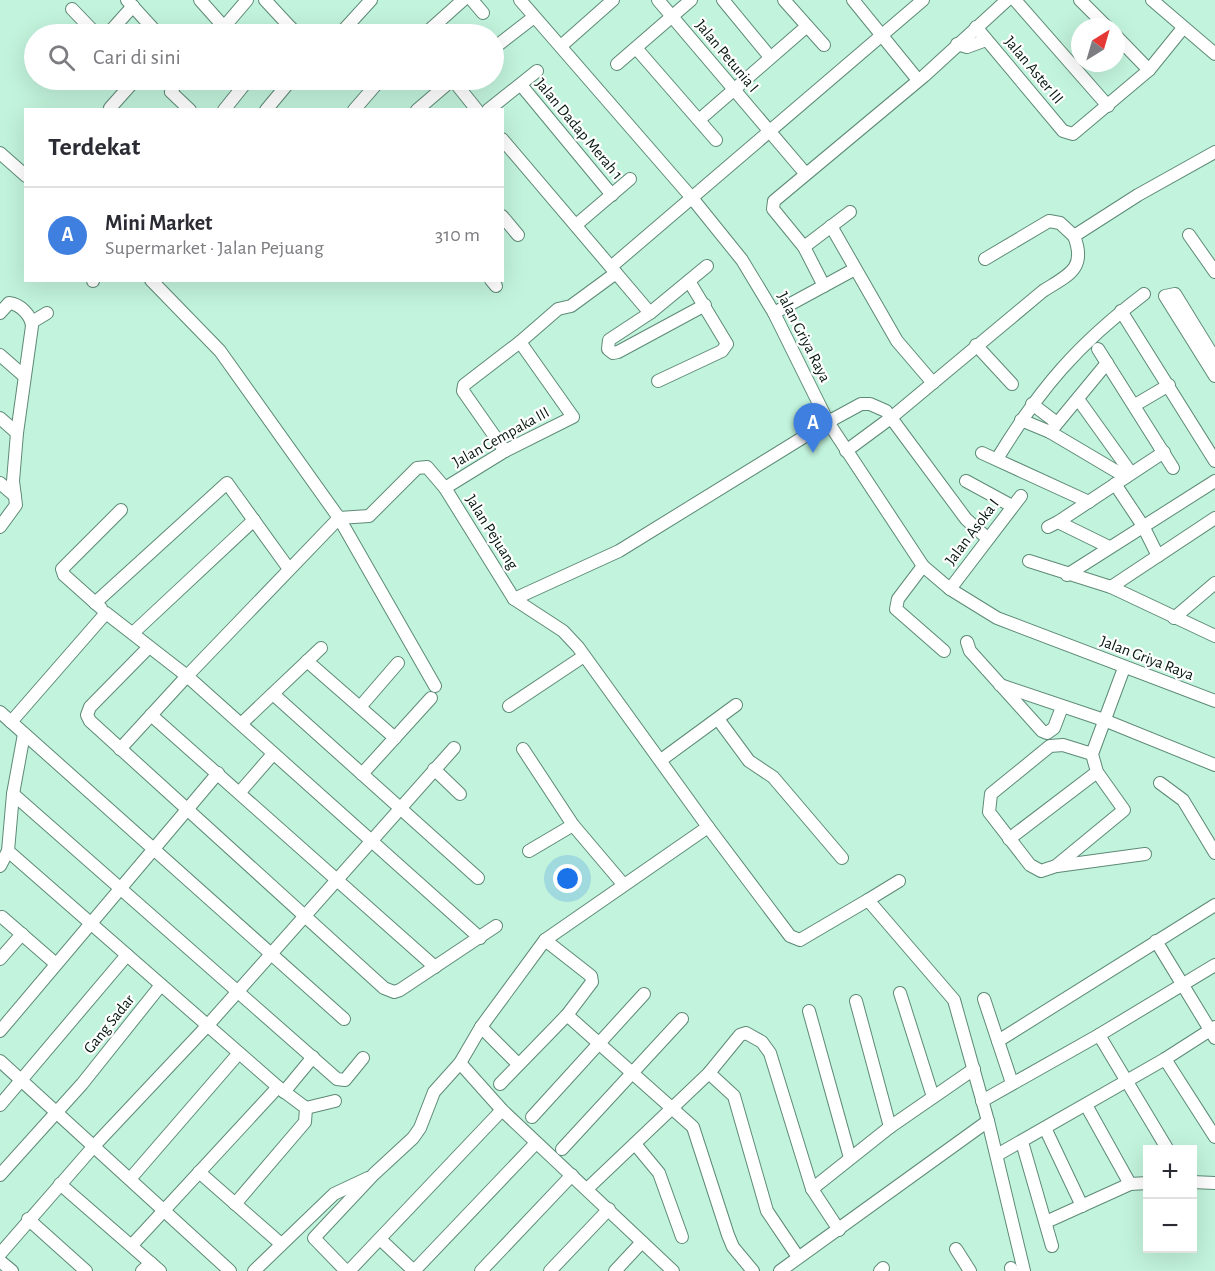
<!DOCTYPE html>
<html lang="id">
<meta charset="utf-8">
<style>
:root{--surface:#fff;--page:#f7f7f7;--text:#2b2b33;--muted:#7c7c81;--line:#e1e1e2;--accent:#bf4292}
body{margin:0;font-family:"Alegreya Sans",sans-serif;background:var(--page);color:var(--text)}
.controls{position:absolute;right:18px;bottom:18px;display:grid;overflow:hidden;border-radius:0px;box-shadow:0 6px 24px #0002}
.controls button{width:54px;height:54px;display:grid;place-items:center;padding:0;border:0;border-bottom:2px solid var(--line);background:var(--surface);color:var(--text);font:30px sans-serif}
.compass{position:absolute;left:1071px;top:18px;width:54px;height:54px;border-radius:50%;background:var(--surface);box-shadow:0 6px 24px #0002;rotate:37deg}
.you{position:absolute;left:568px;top:879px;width:21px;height:21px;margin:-15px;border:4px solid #fff;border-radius:50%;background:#1a73e8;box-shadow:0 0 0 9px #1a73e833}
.badge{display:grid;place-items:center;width:39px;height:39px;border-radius:50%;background:var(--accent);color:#fff;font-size:20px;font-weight:700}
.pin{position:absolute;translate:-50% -50px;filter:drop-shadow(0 2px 3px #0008)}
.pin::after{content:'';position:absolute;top:32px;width:21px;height:18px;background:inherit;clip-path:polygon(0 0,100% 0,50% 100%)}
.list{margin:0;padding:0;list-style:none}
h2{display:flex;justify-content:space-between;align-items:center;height:78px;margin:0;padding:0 24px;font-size:26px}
h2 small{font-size:20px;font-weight:400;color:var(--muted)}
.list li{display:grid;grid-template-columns:39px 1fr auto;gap:18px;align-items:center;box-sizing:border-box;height:96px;padding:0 24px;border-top:2px solid var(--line)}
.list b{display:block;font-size:22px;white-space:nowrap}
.list p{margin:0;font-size:20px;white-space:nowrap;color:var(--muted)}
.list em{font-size:20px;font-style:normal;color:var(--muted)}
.icon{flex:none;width:33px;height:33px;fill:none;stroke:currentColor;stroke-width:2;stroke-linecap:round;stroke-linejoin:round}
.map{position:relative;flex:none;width:1215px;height:1271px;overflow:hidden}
.search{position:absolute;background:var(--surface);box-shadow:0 6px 24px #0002;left:24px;top:24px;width:480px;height:66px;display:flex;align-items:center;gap:15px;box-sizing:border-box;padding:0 21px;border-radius:33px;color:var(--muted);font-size:22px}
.panel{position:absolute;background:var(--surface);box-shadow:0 6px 24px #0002;left:24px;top:108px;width:480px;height:174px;border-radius:0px}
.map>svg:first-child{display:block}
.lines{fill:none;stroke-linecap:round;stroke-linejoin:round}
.minor-casing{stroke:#5d8a76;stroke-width:14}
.minor{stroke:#fff;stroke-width:12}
.labels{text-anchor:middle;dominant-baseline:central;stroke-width:4.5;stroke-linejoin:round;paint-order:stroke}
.street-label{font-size:16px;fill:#05170f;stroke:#fff}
</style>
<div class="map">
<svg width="1215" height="1271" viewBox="0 0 1215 1271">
<rect width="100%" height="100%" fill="#c2f3dc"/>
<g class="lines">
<defs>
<g id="minor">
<path d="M127 0 158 34"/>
<path d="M200 0 224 27"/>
<path d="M265 0 291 28"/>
<path d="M472 0 483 13"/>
<path d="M520 0 692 198 742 260 774 313 828 422 923 566 950 589 997 618 1215 701"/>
<path d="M658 0 805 173"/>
<path d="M723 0 770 57"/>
<path d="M784 0 824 45"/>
<path d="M853 0 918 80"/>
<path d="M1015 0 1108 106"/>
<path d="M1080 0 1107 27"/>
<path d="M1152 0 1215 54"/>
<path d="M72 9 96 34"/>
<path d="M976 27 1063 131 1073 134 1149 70 1183 28"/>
<path d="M108 34 133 6"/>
<path d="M218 34 247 0"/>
<path d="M285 34 291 28 297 34"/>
<path d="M340 34 371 0"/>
<path d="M425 34 463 0"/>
<path d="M1116 36 1149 70"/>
<path d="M957 44 967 47 986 40"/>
<path d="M561 46 613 0"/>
<path d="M494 48 534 17"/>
<path d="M636 48 716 140"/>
<path d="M617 64 691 0"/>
<path d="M178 80 171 92 190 110"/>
<path d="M453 80 477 110"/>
<path d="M521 85 612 195"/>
<path d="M110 108 135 80"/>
<path d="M224 110 248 80"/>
<path d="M266 110 291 80"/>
<path d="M354 110 380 80"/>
<path d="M417 110 452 80"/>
<path d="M488 110 537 71"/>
<path d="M699 120 806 27"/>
<path d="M502 139 650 313"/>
<path d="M0 153 26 176"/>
<path d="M502 216 518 235"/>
<path d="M576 225 630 179"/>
<path d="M831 226 897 341 933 383"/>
<path d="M1189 235 1215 272"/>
<path d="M804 247 850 212"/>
<path d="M985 259 1049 221 1060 223 1074 236"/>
<path d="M612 266 923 0"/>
<path d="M151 280 220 351 339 518 369 516 417 468 427 467 445 488 514 599 563 631 578 647 708 827 790 936 800 940 805 937 868 900 954 1000 988 1121 1024 1271"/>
<path d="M491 280 496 286"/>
<path d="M93 281V280"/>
<path d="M824 286 804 247 773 209 774 201 924 76 1007 0"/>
<path d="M705 305 618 352 613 353 608 349 609 340 650 313 707 266"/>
<path d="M1121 311 1215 461"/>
<path d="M0 313 9 303C20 304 31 315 32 326L17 433 13 481 16 505 0 527"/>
<path d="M774 313 855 269"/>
<path d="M32 322 47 313"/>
<path d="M976 345 1012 384"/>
<path d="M1098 349 1173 468"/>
<path d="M0 355 24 376"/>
<path d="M1215 359 1175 294 1165 296 1215 376"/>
<path d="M658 381 722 351 727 344 689 281"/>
<path d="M1078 399 1131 473"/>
<path d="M1032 404 1057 423"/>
<path d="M1135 405 1169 385"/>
<path d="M0 418 17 433"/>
<path d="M1021 420 1050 432 1126 477"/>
<path d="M1050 432 1107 363"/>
<path d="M505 451 463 391 464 385 520 342 558 309 571 306 616 273"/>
<path d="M846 451 892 417 1043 291C1068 275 1087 269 1074 236L1138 195 1215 152"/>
<path d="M982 453 1089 502"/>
<path d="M997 459C1040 388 1078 344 1144 294"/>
<path d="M966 481 1012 506"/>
<path d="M0 483 15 496"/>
<path d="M1115 484 1143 526 1158 556"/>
<path d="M445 488 505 451 573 417 520 342"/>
<path d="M1058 522 1164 452"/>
<path d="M1048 527 1058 522 1109 547"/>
<path d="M1029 561 1111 587 1215 636"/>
<path d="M923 566 898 599 896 609 944 651"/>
<path d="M1067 575 1215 481"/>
<path d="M1111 587 1215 518"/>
<path d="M950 589 1021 496"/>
<path d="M514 599 619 551 828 422 861 404H870L886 411 966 519 987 538"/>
<path d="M95 603 227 483 289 569"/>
<path d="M101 608 64 575 62 569 121 510"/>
<path d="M1174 618 1215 583"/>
<path d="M133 633 254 520"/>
<path d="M967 642 970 651 1042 731 1047 733 1054 728 1062 707"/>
<path d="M148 648 90 707 87 715 90 721 384 988 394 992 400 990 496 926"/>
<path d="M307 661 395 738"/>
<path d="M1000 685 1104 720 1215 765"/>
<path d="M273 694 478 878"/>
<path d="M509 706 584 656"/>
<path d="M360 707 398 663"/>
<path d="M0 712 344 1019"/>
<path d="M151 715 435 967"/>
<path d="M718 719 749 761 773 777 842 858"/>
<path d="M11 722 106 613 187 676 480 938"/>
<path d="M241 724 321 648"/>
<path d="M24 734 13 794 8 851 278 1087 306 1108 305 1122 235 1204"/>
<path d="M120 749 187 676 339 518 435 686"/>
<path d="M523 749 573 825 623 884"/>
<path d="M1092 754 1063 745 1050 746 991 794 989 812 1030 865 1041 871 1056 866 1124 810 1097 772 1092 754 1124 668"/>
<path d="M661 760 736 705"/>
<path d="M434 769 460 794"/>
<path d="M362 774 431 698"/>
<path d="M1160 783 1183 800 1215 853"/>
<path d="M240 792 273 754"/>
<path d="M13 794 337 1079 345 1080 363 1058"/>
<path d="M1009 839 1097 772"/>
<path d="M529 851 573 825"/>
<path d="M0 866 8 851"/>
<path d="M1057 866 1145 854"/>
<path d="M868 900 899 881"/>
<path d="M2 917 56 964"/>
<path d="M1156 941 1215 1038"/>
<path d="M0 959 22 934"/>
<path d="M900 993 933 1097"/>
<path d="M984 999 1012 1083"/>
<path d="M856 1001 890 1127"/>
<path d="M809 1011 850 1158"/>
<path d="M567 1015 693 1127 728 1235 733 1247 753 1271"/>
<path d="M481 1027 518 1064"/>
<path d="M0 1031 218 773"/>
<path d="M1099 1035 1168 1150"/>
<path d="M998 1041 1215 905"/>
<path d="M1165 1059 1215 1137"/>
<path d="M0 1061 230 1271"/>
<path d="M460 1063 502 1110 673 1271"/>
<path d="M709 1073 734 1096 767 1211 798 1257"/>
<path d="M500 1084 567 1015 592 982 591 976 545 940"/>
<path d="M284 1092 313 1057"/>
<path d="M982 1101 1099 1035 1215 965"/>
<path d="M0 1105 127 955"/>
<path d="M1086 1105 1130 1184"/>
<path d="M306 1108 335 1101"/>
<path d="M532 1117 644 994"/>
<path d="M1045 1128 1082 1206"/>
<path d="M1022 1142 1052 1246"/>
<path d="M635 1144 659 1173 682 1237"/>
<path d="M562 1149 682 1019"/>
<path d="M997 1155 1165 1059 1215 1027"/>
<path d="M199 1172 280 1243"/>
<path d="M0 1175 82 1084 161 985"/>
<path d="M130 1179 239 1053"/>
<path d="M1192 1182 1215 1183"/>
<path d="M60 1184 160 1271"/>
<path d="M587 1189 709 1073 740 1035 746 1033 762 1042 770 1053 812 1189 839 1230"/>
<path d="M812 1189 890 1127 974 1069"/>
<path d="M28 1219 86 1271"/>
<path d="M1046 1222 1130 1184 1148 1183"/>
<path d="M380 1239 414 1271 536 1143"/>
<path d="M132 1245 278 1087"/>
<path d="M956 1249 970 1271"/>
<path d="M0 1254 94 1146 208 1025 454 748"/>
<path d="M0 1261 12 1271"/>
<path d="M1011 1268 1012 1271"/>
<path d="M142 1271 151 1263"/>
<path d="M254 1271 334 1194 368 1178"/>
<path d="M346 1271 314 1238 374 1174 413 1138 420 1128 434 1092 460 1063 481 1027 545 940 708 827"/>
<path d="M349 1271 502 1110"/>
<path d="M481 1271 572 1175"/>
<path d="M550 1271 609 1209"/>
<path d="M615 1271 642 1242"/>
<path d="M780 1271 988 1121"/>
<path d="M880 1271 883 1268"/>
</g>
</defs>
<use href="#minor" class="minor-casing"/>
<use href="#minor" class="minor"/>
</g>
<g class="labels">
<g class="street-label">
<text transform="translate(727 56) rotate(50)">Jalan Petunia I</text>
<text transform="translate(1034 70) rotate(50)">Jalan Aster III</text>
<text transform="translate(579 129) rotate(50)">Jalan Dadap Merah 1</text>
<text transform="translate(804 337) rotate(63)">Jalan Griya Raya</text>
<text transform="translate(501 437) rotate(-29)">Jalan Cempaka III</text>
<text transform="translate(492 532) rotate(58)">Jalan Pejuang</text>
<text transform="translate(972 532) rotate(-53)">Jalan Asoka I</text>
<text transform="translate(1147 658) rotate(21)">Jalan Griya Raya</text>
<text transform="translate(109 1024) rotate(-51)">Gang Sadar</text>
</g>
</g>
</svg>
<div class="controls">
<button>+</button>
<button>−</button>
</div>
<svg class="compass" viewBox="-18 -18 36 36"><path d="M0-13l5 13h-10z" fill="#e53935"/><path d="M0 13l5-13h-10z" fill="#7c7c81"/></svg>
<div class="you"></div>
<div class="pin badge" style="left:813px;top:453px;background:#3f7fe0">A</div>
<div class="search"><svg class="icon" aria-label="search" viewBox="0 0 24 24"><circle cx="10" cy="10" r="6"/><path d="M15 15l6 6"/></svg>Cari di sini</div>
<section class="panel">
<h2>Terdekat<small></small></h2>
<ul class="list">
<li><span class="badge" style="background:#3f7fe0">A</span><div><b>Mini Market</b><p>Supermarket · Jalan Pejuang</p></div><em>310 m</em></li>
</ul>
</section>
</div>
